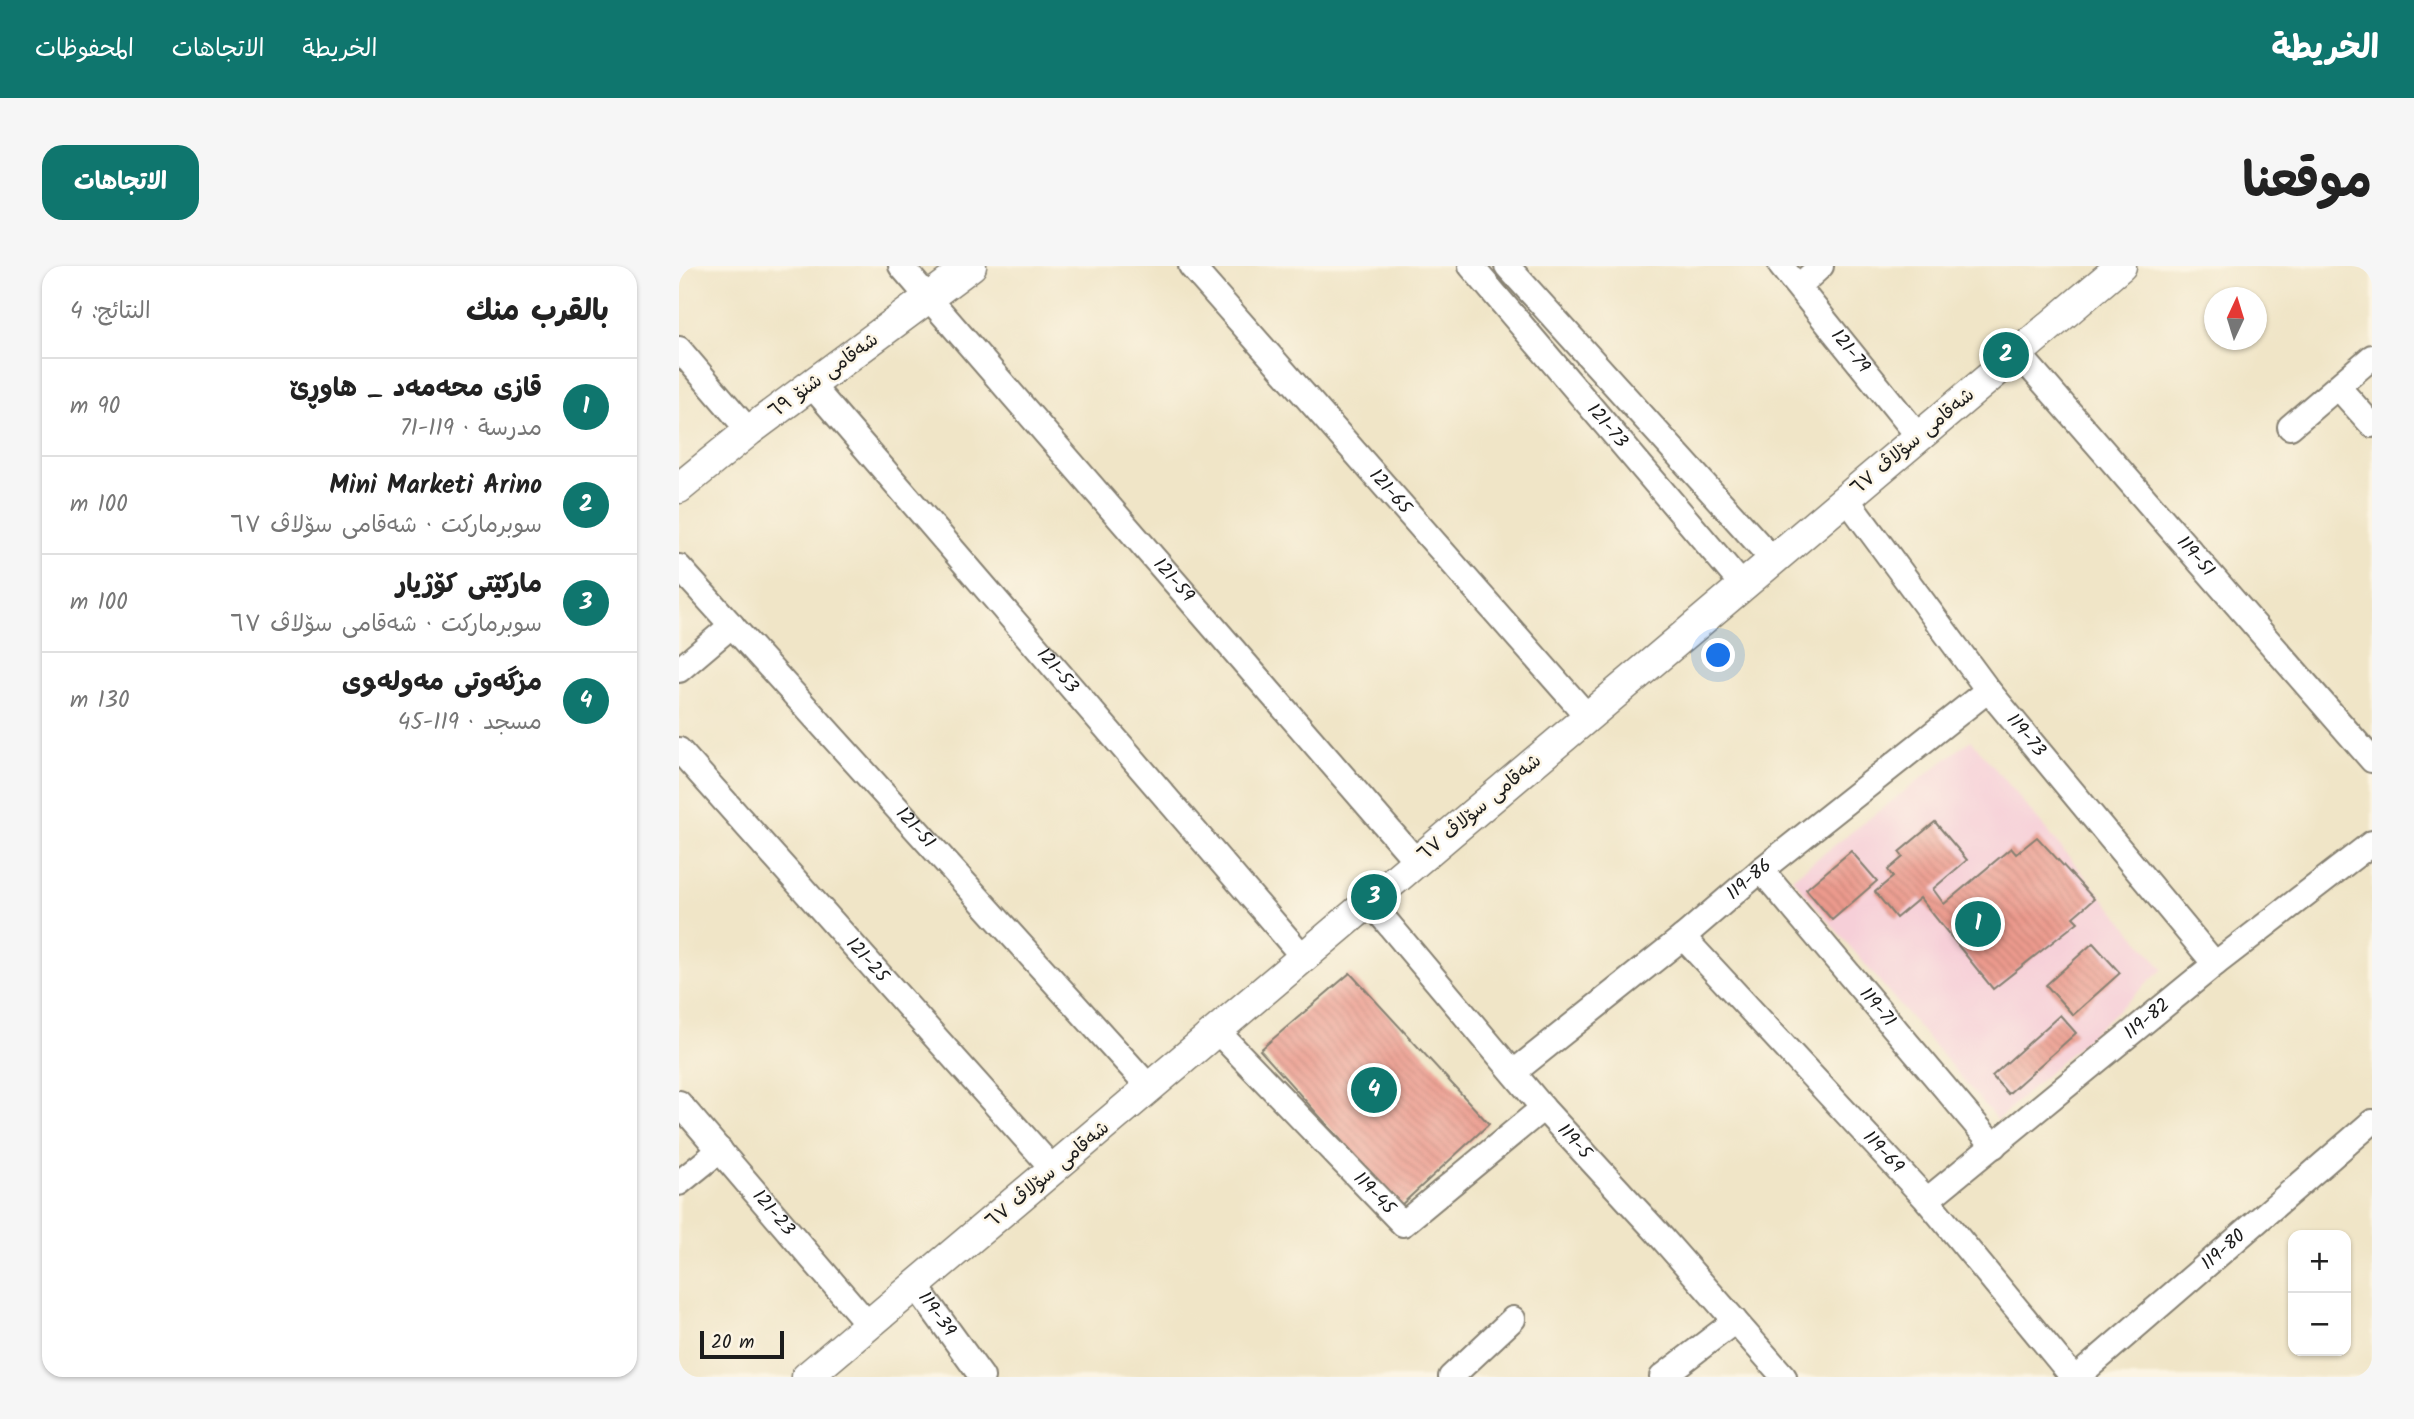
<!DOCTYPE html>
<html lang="ar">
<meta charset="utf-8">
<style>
:root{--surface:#fff;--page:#f6f6f6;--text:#222;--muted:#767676;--line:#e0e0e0;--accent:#0f766e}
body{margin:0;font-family:Kalam,"Playpen Sans Arabic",sans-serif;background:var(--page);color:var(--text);direction:rtl}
.controls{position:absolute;right:21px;bottom:21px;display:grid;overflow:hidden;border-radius:14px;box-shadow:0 2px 5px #0004}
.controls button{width:63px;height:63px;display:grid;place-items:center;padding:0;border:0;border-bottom:2px solid var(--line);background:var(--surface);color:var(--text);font:35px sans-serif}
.compass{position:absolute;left:1525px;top:21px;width:63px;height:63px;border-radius:50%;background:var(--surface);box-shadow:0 2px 5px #0004;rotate:4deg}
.scale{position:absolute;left:21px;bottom:18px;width:84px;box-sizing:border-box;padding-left:7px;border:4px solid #1c1c1c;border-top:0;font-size:19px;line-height:24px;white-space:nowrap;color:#1c1c1c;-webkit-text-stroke:5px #fcf5e5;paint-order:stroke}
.you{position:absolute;left:1040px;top:390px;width:24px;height:24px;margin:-18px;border:5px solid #fff;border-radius:50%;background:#1a73e8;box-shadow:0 0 0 10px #1a73e833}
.badge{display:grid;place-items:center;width:46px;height:46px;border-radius:50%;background:var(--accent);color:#fff;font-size:23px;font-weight:700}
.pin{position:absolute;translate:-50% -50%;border:4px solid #fff;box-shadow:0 2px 7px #0006}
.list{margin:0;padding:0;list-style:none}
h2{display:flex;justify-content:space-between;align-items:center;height:91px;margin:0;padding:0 28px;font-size:30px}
h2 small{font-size:23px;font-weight:400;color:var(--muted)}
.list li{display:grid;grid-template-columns:46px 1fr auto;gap:21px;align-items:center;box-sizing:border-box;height:98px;padding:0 28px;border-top:2px solid var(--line)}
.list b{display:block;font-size:26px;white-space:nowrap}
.list p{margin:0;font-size:23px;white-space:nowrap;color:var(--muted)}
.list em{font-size:23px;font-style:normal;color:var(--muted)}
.map{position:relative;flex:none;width:1693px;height:1111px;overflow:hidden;direction:ltr;border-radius:21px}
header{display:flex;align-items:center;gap:42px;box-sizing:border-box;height:98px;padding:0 35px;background:var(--accent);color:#fff}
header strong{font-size:33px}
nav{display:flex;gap:38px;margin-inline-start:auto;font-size:24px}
.intro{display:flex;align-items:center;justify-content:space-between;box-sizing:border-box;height:168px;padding:0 42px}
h1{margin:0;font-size:49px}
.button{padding:18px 32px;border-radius:21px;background:var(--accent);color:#fff;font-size:24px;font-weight:700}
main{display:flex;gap:42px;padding:0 42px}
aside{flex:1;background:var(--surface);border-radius:21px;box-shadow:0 2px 5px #0004}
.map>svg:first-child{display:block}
.built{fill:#f6cfd8}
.building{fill:url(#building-back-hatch)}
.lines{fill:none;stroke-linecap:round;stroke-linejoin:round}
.minor-casing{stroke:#868072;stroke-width:28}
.tertiary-casing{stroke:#868072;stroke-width:33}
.minor{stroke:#fff;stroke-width:24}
.tertiary{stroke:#fff;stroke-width:30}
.labels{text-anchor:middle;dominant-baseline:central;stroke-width:5;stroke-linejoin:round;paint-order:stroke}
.street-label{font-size:19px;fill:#1c1c1c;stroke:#fcf5e5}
</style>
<header>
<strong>الخريطة</strong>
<nav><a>الخريطة</a><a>الاتجاهات</a><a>المحفوظات</a></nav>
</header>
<div class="intro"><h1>موقعنا</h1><a class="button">الاتجاهات</a></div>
<main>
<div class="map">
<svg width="1693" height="1111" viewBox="0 0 1693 1111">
<defs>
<pattern id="building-back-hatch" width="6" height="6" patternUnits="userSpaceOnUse" patternTransform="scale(1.75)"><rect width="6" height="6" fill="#eb9a8d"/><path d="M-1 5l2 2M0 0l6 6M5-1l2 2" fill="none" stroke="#c98479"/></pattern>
</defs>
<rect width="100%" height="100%" fill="#fcf5e5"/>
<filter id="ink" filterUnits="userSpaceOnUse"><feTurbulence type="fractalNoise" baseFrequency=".0143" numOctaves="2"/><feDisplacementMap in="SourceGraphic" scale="14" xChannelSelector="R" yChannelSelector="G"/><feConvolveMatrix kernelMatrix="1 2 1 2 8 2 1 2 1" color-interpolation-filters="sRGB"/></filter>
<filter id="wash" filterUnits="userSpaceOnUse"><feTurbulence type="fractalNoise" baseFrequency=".00686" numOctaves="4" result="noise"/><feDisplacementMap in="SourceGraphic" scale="28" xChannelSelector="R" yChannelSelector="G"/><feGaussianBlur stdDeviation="1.57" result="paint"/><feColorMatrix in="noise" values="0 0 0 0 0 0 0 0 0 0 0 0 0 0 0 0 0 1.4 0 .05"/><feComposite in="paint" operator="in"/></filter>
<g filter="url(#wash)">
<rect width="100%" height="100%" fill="#f0e5c7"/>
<path class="built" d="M1292 474 1484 703 1318 854 1113 612Z"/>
<g id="blocks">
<g class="building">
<path d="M1256 556 1288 594 1254 623 1265 638 1332 582 1337 588 1358 571 1415 633 1394 651 1399 656 1314 723 1241 632 1217 652 1196 626 1214 611 1209 604 1224 591 1220 586Z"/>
<path d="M1172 585 1198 615 1153 654 1127 623Z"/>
<path d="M1414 677 1441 707 1394 749 1367 719Z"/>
<path d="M671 707 810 858 721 940 581 784Z"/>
<path d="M1381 749 1397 767 1329 828 1313 810Z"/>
</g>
</g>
</g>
<g filter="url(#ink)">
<use href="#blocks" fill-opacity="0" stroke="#868072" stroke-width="2"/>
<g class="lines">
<defs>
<g id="minor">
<path id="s1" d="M222 0 738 596"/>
<path id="s2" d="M512 0 909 451"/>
<path id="s3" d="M792 0 1064 320"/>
<path d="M828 0 1094 294"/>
<path id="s4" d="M1102 0 1240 171"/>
<path d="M1120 20 1142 0"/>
<path d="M0 83 70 165"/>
<path id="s5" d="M1339 87 1693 494"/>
<path id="s6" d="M133 120 625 692"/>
<path d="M1659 121 1693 159"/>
<path d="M1611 161 1693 91"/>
<path id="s7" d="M1167 232 1309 424 1536 698"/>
<path id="s8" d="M0 301 471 822"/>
<path d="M0 404 53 359"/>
<path id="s9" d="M0 484 375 904"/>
<path id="s10" d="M1082 604 1315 880"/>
<path id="s11" d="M691 636 864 842 977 965 1105 1111"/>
<path id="s12" d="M1004 671 1248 934 1394 1111"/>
<path id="s13" d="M538 765 724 958 864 842"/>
<path id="s14" d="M835 806 1004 671 1082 604 1309 424"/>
<path id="s15" d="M0 837 189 1058"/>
<path d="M0 917 41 884"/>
<path id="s16" d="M1248 934 1536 698 1693 577"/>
<path id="s17" d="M237 1020 303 1111"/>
<path d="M772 1111 834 1053"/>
<path d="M983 1111 1056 1055"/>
<path id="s18" d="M1398 1111 1693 856"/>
</g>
<g id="tertiary">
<path d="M0 222 70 165 292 0"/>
<path d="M128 1111 1442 0"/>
</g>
</defs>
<use href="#minor" class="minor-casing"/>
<use href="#tertiary" class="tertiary-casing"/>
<use href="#minor" class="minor"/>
<use href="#tertiary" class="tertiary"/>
</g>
</g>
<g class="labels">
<g class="street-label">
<text stroke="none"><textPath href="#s4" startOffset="110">121-79</textPath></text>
<text transform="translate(145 110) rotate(-36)">شەقامی شنۆ ٦٩</text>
<text stroke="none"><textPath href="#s3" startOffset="210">121-73</textPath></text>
<text transform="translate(1234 176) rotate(-40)">شەقامی سۆلاڤ ٦٧</text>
<text stroke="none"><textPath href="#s2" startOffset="301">121-65</textPath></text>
<text stroke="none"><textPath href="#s5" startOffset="270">119-51</textPath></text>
<text stroke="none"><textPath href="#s1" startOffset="416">121-59</textPath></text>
<text stroke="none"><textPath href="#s6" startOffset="376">121-53</textPath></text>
<text stroke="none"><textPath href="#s7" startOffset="298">119-73</textPath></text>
<text transform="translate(801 542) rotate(-40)">شەقامی سۆلاڤ ٦٧</text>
<text stroke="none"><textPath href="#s8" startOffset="352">121-51</textPath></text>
<text stroke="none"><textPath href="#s14" startOffset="304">119-86</textPath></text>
<text stroke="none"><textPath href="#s9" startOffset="282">121-25</textPath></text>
<text stroke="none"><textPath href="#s10" startOffset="180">119-71</textPath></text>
<text stroke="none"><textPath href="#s16" startOffset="285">119-82</textPath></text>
<text stroke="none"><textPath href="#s11" startOffset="315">119-5</textPath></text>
<text stroke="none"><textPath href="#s12" startOffset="294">119-69</textPath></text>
<text transform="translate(369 909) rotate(-40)">شەقامی سۆلاڤ ٦٧</text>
<text stroke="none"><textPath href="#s13" startOffset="226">119-45</textPath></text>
<text stroke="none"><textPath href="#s15" startOffset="145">121-23</textPath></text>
<text stroke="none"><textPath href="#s18" startOffset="194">119-80</textPath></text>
<text stroke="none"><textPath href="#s17" startOffset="35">119-39</textPath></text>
</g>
</g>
</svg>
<div class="controls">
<button>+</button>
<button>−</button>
</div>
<svg class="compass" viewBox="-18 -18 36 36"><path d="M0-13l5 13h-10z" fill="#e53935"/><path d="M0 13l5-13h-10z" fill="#767676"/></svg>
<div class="scale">20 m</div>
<div class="you"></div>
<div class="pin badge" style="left:1299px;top:658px">1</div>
<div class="pin badge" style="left:1327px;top:89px">2</div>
<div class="pin badge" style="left:695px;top:631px">3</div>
<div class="pin badge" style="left:695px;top:824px">4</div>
</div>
<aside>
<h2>بالقرب منك<small>النتائج: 4</small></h2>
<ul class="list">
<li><span class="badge">1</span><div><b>قازی محەمەد _ هاوڕێ</b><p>مدرسة · 119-71</p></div><em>90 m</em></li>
<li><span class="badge">2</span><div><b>Mini Marketi Arino</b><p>سوبرماركت · شەقامی سۆلاڤ ٦٧</p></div><em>100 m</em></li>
<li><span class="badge">3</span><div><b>مارکێتی کۆژیار</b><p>سوبرماركت · شەقامی سۆلاڤ ٦٧</p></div><em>100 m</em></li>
<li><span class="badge">4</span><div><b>مزگەوتی مەولەوی</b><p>مسجد · 119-45</p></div><em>130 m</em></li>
</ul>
</aside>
</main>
